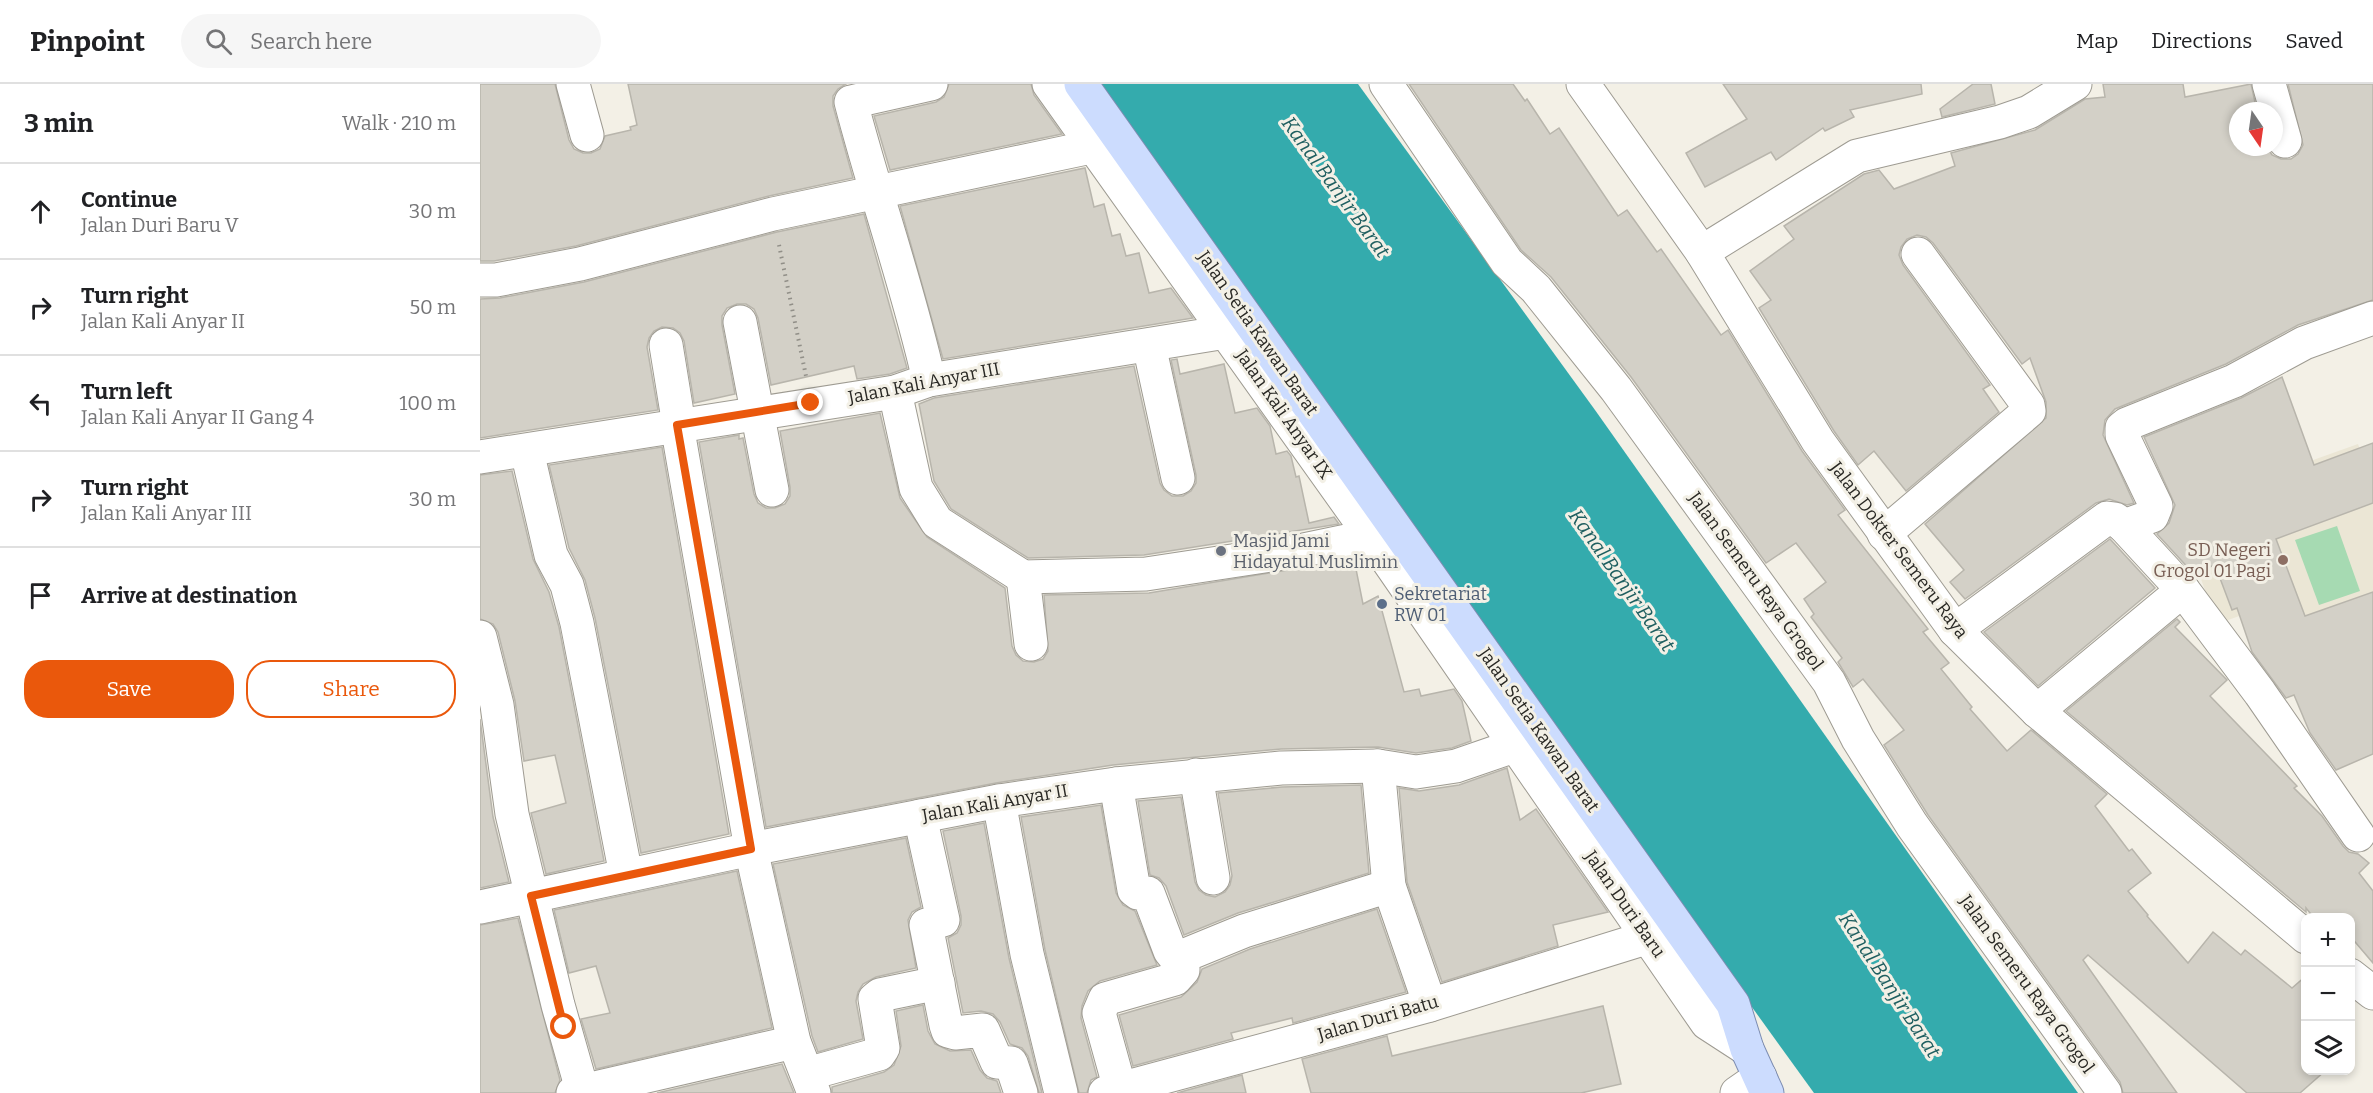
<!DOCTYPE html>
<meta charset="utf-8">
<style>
:root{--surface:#fff;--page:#f6f6f6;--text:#202124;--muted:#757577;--line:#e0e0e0;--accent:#ea580c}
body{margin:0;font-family:Bitter,serif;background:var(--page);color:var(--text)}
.controls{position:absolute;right:18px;bottom:18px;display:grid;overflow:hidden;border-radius:12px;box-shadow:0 3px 9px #0003}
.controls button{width:54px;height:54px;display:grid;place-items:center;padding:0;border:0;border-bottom:2px solid var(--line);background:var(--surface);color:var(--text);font:30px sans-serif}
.compass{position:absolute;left:1749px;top:18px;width:54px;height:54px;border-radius:50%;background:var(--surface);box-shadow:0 3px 9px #0003;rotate:167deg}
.stop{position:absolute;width:18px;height:18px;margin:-14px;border:4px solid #ea580c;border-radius:50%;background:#fff}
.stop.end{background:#ea580c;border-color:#fff;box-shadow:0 2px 6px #0008}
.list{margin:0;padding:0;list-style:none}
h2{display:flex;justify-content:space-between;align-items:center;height:78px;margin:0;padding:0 24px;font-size:26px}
h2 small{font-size:20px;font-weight:400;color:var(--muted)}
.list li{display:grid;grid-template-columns:39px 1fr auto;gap:18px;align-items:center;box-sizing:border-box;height:96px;padding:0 24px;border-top:2px solid var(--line)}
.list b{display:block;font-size:22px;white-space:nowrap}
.list p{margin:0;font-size:20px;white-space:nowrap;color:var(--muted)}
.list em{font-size:20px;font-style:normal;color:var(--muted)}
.actions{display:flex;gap:12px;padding:18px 24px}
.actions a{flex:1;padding:14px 0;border:2px solid var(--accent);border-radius:24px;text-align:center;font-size:21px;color:var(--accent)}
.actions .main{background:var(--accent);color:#fff}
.icon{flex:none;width:33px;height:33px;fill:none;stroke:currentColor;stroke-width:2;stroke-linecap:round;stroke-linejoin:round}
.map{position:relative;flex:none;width:1893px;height:1009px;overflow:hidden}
header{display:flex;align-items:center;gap:36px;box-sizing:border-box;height:84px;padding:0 30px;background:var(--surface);border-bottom:2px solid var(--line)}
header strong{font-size:28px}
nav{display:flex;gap:33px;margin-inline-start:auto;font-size:21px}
.search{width:420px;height:54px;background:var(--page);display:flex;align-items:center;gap:15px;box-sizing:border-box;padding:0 21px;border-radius:33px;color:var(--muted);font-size:22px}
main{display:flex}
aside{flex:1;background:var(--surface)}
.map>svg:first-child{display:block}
.built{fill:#ebe6d5}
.green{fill:#a6dab2}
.water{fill:#34abad}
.building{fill:#d3d0c7;stroke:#b8b5ac;stroke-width:1.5}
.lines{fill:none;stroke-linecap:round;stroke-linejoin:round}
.minor-casing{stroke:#9e9b92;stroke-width:35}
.major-casing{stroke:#7d8db2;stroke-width:35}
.path{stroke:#918f88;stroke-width:4;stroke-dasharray:1.5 4.5;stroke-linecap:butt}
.minor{stroke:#fff;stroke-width:33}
.major{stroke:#ccdcfe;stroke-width:33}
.route{stroke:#ea580c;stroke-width:8}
.worship-dot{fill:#6b7280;stroke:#f3f0e6;stroke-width:2}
.education-dot{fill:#8d6e63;stroke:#f3f0e6;stroke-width:2}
.service-dot{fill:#5c6f8a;stroke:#f3f0e6;stroke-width:2}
.labels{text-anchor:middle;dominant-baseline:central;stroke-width:6;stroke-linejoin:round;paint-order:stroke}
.street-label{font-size:18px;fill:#292824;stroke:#f3f0e6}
.worship-label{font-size:18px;fill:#5b616d;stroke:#f3f0e6;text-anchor:start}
.education-label{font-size:18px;fill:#785e54;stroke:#f3f0e6;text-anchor:end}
.service-label{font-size:18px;fill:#4e5e75;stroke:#f3f0e6;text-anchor:start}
.water-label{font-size:20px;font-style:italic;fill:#1f5f60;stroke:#f3f0e6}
</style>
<header>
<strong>Pinpoint</strong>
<div class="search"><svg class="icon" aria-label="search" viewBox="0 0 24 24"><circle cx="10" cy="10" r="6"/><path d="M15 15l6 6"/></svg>Search here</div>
<nav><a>Map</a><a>Directions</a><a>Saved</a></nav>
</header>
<main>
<aside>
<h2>3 min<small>Walk · 210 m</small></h2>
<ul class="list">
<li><svg class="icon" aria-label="ahead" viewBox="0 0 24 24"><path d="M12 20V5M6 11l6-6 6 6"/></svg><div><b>Continue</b><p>Jalan Duri Baru V</p></div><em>30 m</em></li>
<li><svg class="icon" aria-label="right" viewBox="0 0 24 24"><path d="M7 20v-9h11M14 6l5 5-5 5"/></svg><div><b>Turn right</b><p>Jalan Kali Anyar II</p></div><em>50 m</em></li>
<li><svg class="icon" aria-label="left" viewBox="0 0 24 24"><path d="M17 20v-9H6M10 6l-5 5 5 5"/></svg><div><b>Turn left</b><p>Jalan Kali Anyar II Gang 4</p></div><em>100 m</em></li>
<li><svg class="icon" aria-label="right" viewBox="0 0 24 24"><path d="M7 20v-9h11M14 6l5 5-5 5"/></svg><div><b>Turn right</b><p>Jalan Kali Anyar III</p></div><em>30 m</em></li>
<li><svg class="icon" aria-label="arrive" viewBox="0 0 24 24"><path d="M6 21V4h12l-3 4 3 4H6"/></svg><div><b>Arrive at destination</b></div></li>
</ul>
<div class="actions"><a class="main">Save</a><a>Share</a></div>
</aside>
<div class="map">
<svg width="1893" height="1009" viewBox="0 0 1893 1009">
<rect width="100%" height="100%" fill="#f3f0e6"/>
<path class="built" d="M1878 360 1893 401V582L1776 526 1737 540 1696 425Z"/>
<path class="green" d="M1857 442 1880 507 1839 521 1815 456Z"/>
<path class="water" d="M605 0H878L1115 326 1598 1009H1334Z"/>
<g class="building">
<path d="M0 0H75L89 56 94 65 103 69H111L120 65 125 52 151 46 150 43 157 41 148 0H366L358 5 353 12V22L373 94 289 112 96 162 14 177H0Z"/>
<path d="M469 0H551L554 11 582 50 410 86 394 32 456 18 464 13Z"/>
<path d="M929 0H1033L1045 17 1047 15 1070 50 1079 44 1138 132 1147 126 1177 168 1181 165 1241 251 1248 246 1322 367 1365 426 1358 431 1448 545 1443 548 1469 579 1461 585 1492 623 1490 625 1527 667 1551 646 1627 710 1615 722 1649 767 1652 765 1671 789 1648 807 1668 831 1667 832 1708 879 1733 848 1761 871 1765 866 1812 904 1826 892V987H1845L1820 1009H1767L1608 871 1603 876 1697 1009H1643L1640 998 1448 731 1404 661 1424 646 1383 595 1373 603 1358 578 1362 574 1331 533 1334 530 1324 515 1346 498 1316 459 1286 479 1151 293 1071 193 1041 166Z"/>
<path d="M1243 0H1441L1442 10 1370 26 1374 33 1345 47 1343 44 1296 76 1291 68 1225 103 1206 69 1267 35Z"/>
<path d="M1493 0H1511L1515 20 1462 33 1460 25Z"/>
<path d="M1623 0H1703L1705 13 1771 0 1777 27H1758V63H1787L1792 71 1801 75H1811L1818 70 1823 61 1808 0H1893V216L1818 241 1746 280 1635 325 1625 336 1623 351 1654 419 1647 421 1629 415 1616 419 1485 515 1470 498 1484 486 1445 440 1566 334V318L1550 274 1542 280 1453 159 1446 153 1437 151 1427 155 1421 163 1419 171 1423 181 1510 301 1503 305 1519 328 1426 407 1394 367 1378 381 1354 347 1279 224 1291 216 1270 187 1314 155 1304 142 1384 90 1399 86 1414 105 1475 82 1471 69 1555 46 1605 15 1625 13Z"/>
<path d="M605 84 614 123 624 120 632 152 640 150 646 172 659 169 669 209 691 204 713 234 463 275 420 122Z"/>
<path d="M384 130 427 284 410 290 377 295 374 282 291 301 278 234 274 225 266 220H257L247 224 242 232V241L255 310 214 319 204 257 200 249 193 244 182 243 174 247 169 254 167 263 178 326 0 354V215L20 214 104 198 297 148Z"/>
<path d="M697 275 700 290 744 280 755 329 777 324 790 342 796 370 807 367 811 372 816 393 819 392 829 439 854 433 859 440 664 471 548 474 471 425 454 397 439 320 454 314 654 282 680 399 684 406 692 412H703L711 407 716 399V391L691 276Z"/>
<path d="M1802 293 1834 381 1893 359V419L1796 455 1825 532 1893 508V670L1856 686 1830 649 1814 611 1806 614 1772 568 1757 524 1752 526 1735 481 1713 489 1677 450 1689 439 1695 421 1664 353 1761 314Z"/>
<path d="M400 329 420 414 447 453 525 504 532 562 536 571 543 577 554 578 563 575 568 567 564 511 669 509 874 475 883 520 898 512 924 608 939 605 941 612 974 605 982 617 991 657 972 664 936 669 898 663 801 665 633 681 516 699 286 743 219 358 259 351V355L263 354 274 410 278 419 286 424H295L305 420 310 412V403L300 347Z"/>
<path d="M182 363 249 750 161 769 115 534 105 496 89 464 69 381Z"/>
<path d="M32 387 53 475 69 508 79 543 124 777 66 790 51 729 86 719 75 671 44 677 35 617 18 548 13 540 0 535V391Z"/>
<path d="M1630 455 1675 504 1558 602 1504 548Z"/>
<path d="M1697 535 1700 538 1695 543 1747 596 1730 612 1817 702 1814 704 1842 732 1863 762 1869 768 1878 770 1889 779 1879 789 1893 807V879L1870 852V834H1834L1826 824V828L1586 627Z"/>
<path d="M0 635 13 733 29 798 0 804Z"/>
<path d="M1027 684 1040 736 1056 725 1128 828 1073 841 1078 862 962 898 927 798 919 704 939 707 979 701Z"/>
<path d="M881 701 889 789 758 829 704 851 686 802 679 794 670 791 658 717 701 713 715 798 719 806 726 811 735 813 745 808 750 801 752 792 738 709 802 703Z"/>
<path d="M621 721 636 809 643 821 655 827 677 881 620 897 608 907 602 922 601 934 617 993 611 996 607 1009H599L565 866 541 733Z"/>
<path d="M504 739 529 874 562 1009H559L548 972 542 964 530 960 520 938 513 930 501 927 483 929 468 854 477 849 481 841V832L463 747Z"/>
<path d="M426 754 441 823 432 828 428 836 436 884 396 893 383 900 378 908 376 917 383 955 338 968 332 952 293 780Z"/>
<path d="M257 787 292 944 116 985 101 935 130 929 116 882 89 889 74 826Z"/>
<path d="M897 825 926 908 813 939 812 934 751 949 753 955 653 982 639 931 701 913 717 898 722 885 770 865Z"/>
<path d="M38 834 80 996 75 1009H0V841Z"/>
<path d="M443 921 448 947 455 960 470 967 491 966 500 986 507 994 517 997 521 1009H352V1003L404 988 414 981 421 962 416 927Z"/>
<path d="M1123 922 1141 1000 1101 1009H831L822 975 907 952 912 972Z"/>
<path d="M302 980 314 1009H177Z"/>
<path d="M762 991 766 1009H697Z"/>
</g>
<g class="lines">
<defs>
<g id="minor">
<path d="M93 0 107 51"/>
<path d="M569 0 891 452 1227 939 1267 965"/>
<path d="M906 0 1027 178 1056 205 1136 305 1349 598 1378 655 1432 741 1625 1009"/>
<path d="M1103 0 1222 168 1338 357 1475 546 1557 627 1826 853"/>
<path d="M1789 0 1805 57"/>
<path d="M1222 168 1377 72 1520 38 1549 28 1595 0"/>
<path d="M0 196H16L100 180 293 130 611 63"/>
<path d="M260 238 292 406"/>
<path d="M186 261 199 341"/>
<path d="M669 261 698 394"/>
<path d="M449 296C428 202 395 111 371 18L451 0"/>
<path d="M415 308 436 404 457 438 543 493 666 490 824 466 891 452"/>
<path d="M197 341 271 765 314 958 334 1009"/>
<path d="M47 367 71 471 87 501 97 539 146 791"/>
<path d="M0 373 415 308 449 296 746 248"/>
<path d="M1404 450 1549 327 1548 321 1438 170"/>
<path d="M543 493 551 560"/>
<path d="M1475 546 1627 434 1635 435 1644 442"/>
<path d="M0 553 17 621 32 730 78 921 103 1009"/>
<path d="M1557 627 1703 506"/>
<path d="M898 682 909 802 950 921"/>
<path d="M716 691 733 794"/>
<path d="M636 700 654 806 658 809H668L690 867 694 872H703"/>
<path d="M519 717 547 870 581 1009"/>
<path d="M440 732 463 836 446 841 466 941 468 947 475 949 503 946 517 978 531 979 541 1009"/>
<path d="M1878 751 1780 609 1703 506 1644 442 1672 432 1676 422 1642 351V344L1647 340 1754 297 1824 259 1893 234"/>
<path d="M0 823 271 765 519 717 636 700 801 684 898 682 936 688 976 682 1034 662"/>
<path d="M1870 891 1893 909"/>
<path d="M327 990 399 970 403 964 395 915 400 911 458 899"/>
<path d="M640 1005 619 929 625 915 695 895 703 886V872L764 847 909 802"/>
<path d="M93 1009 314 958"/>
<path d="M625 1009 950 921 1169 853"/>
<path d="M1257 1009 1280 993"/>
</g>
<path id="major" d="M601 0 1253 920 1267 965 1287 1009"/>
</defs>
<use href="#minor" class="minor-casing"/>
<use href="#major" class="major-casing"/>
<path class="path" d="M299 161 326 292"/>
<use href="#minor" class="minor"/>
<use href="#major" class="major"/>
</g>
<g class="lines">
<path class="route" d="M84 943 51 812 271 765 197 341 331 319"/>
</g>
<circle class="worship-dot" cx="741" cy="467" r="6"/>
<circle class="education-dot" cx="1803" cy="476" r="6"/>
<circle class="service-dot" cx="902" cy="520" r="6"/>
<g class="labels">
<g class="street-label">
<text transform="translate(778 249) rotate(55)">Jalan Setia Kawan Barat</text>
<text transform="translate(444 299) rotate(-11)">Jalan Kali Anyar III</text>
<text transform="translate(804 330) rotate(55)">Jalan Kali Anyar IX</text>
<text transform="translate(1419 466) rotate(53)">Jalan Dokter Semeru Raya</text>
<text transform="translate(1276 497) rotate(54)">Jalan Semeru Raya Grogol</text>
<text transform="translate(1059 646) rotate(55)">Jalan Setia Kawan Barat</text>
<text transform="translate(515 719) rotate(-10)">Jalan Kali Anyar II</text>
<text transform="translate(1145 820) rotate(55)">Jalan Duri Baru</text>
<text transform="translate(1547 900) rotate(54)">Jalan Semeru Raya Grogol</text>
<text transform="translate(898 934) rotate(-16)">Jalan Duri Batu</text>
</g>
<g class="worship-label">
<text x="753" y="457">Masjid Jami<tspan x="753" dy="21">Hidayatul Muslimin</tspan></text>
</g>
<g class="education-label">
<text x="1791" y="466">SD Negeri<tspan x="1791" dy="21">Grogol 01 Pagi</tspan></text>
</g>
<g class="service-label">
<text x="914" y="510">Sekretariat<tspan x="914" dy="21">RW 01</tspan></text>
</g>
<g class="water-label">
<text transform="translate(856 103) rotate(54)">Kanal Banjir Barat</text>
<text transform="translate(1142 496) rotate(55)">Kanal Banjir Barat</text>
<text transform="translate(1410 901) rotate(57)">Kanal Banjir Barat</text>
</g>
</g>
</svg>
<div class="controls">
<button>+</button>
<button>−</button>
<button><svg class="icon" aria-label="layers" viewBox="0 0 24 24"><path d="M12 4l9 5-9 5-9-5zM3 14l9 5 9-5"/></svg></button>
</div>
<svg class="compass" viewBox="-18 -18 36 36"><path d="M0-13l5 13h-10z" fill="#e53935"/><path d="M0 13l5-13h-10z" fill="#757577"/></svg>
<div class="stop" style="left:84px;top:943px"></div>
<div class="stop end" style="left:331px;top:319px"></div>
</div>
</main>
